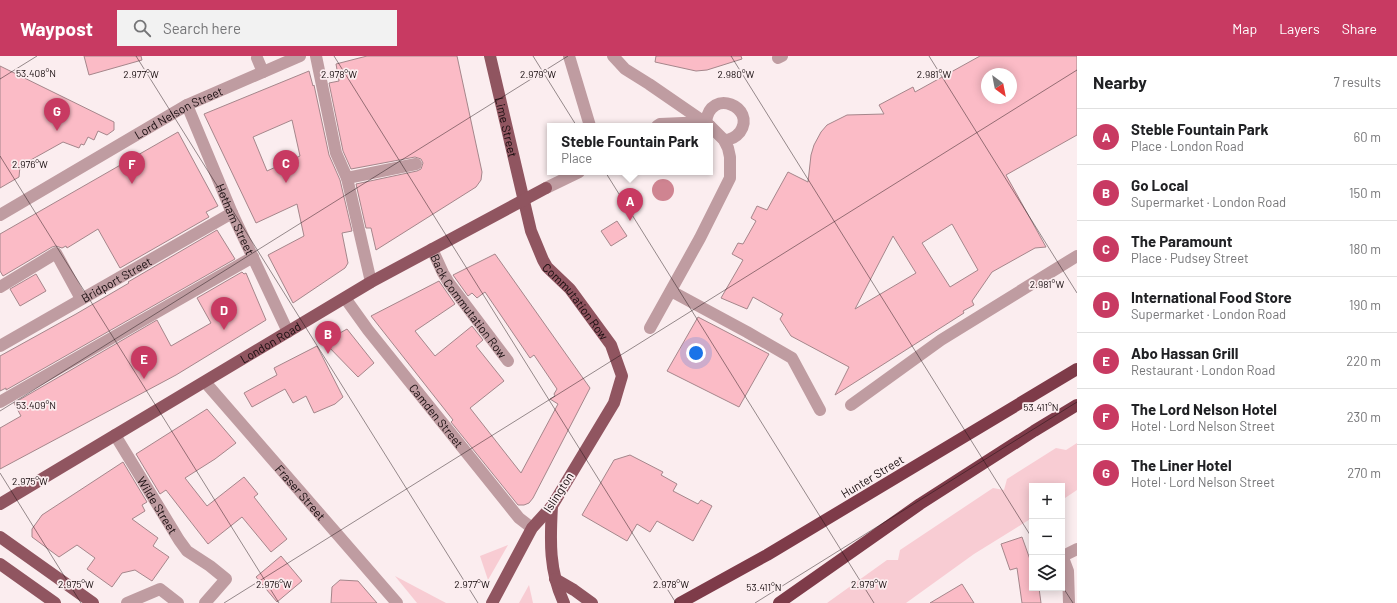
<!DOCTYPE html>
<meta charset="utf-8">
<style>
:root{--surface:#fff;--page:#f2f2f2;--text:#202124;--muted:#757577;--line:#e0e0e0;--accent:#c83a62}
body{margin:0;font-family:Barlow,sans-serif;background:var(--page);color:var(--text)}
.controls{position:absolute;right:12px;bottom:12px;display:grid;overflow:hidden;border-radius:0px;box-shadow:0 2px 10px #0003}
.controls button{width:36px;height:36px;display:grid;place-items:center;padding:0;border:0;border-bottom:1px solid var(--line);background:var(--surface);color:var(--text);font:20px sans-serif}
.compass{position:absolute;left:981px;top:12px;width:36px;height:36px;border-radius:50%;background:var(--surface);box-shadow:0 2px 10px #0003;rotate:148deg}
.you{position:absolute;left:696px;top:297px;width:14px;height:14px;margin:-10px;border:3px solid #fff;border-radius:50%;background:#1a73e8;box-shadow:0 0 0 6px #1a73e833}
.badge{display:grid;place-items:center;width:26px;height:26px;border-radius:50%;background:var(--accent);color:#fff;font-size:13px;font-weight:700}
.pin{position:absolute;translate:-50% -33px;filter:drop-shadow(0 1px 2px #0008)}
.pin::after{content:'';position:absolute;top:21px;width:14px;height:12px;background:inherit;clip-path:polygon(0 0,100% 0,50% 100%)}
.popup{position:absolute;left:547px;top:67px;width:166px;height:52px;box-sizing:border-box;display:grid;place-content:center;border-radius:0px;background:var(--surface);filter:drop-shadow(0 1px 3px #0005);font-size:13px;white-space:nowrap;color:var(--muted)}
.popup b{font-size:15px;color:var(--text)}
.popup::after{content:'';position:absolute;left:50%;top:100%;margin-left:-8px;border:8px solid transparent;border-top-color:var(--surface)}
.list{margin:0;padding:0;list-style:none}
h2{display:flex;justify-content:space-between;align-items:center;height:52px;margin:0;padding:0 16px;font-size:17px}
h2 small{font-size:13px;font-weight:400;color:var(--muted)}
.list li{display:grid;grid-template-columns:26px 1fr auto;gap:12px;align-items:center;box-sizing:border-box;height:56px;padding:0 16px;border-top:1px solid var(--line)}
.list b{display:block;font-size:15px;white-space:nowrap}
.list p{margin:0;font-size:13px;white-space:nowrap;color:var(--muted)}
.list em{font-size:13px;font-style:normal;color:var(--muted)}
.icon{flex:none;width:22px;height:22px;fill:none;stroke:currentColor;stroke-width:2;stroke-linecap:round;stroke-linejoin:round}
.map{position:relative;flex:none;width:1077px;height:547px;overflow:hidden}
header{display:flex;align-items:center;gap:24px;box-sizing:border-box;height:56px;padding:0 20px;background:var(--accent);color:#fff}
header strong{font-size:19px}
nav{display:flex;gap:22px;margin-inline-start:auto;font-size:14px}
.search{width:280px;height:36px;background:var(--page);display:flex;align-items:center;gap:10px;box-sizing:border-box;padding:0 14px;border-radius:0px;color:var(--muted);font-size:15px}
main{display:flex}
aside{flex:1;background:var(--surface)}
.map>svg:first-child{display:block}
.green{fill:#f8ccd3}
.water{fill:#cf8491}
.building{fill:#fbbbc6;stroke:#a5868b;fill-rule:evenodd}
.lines{fill:none;stroke-linecap:round;stroke-linejoin:round}
.minor{stroke:#bf9ca1;stroke-width:12}
.major{stroke:#905560;stroke-width:12}
.highway{stroke:#7e3b49;stroke-width:12}
.ticks{fill:none;stroke:#180d0f;stroke-width:1;stroke-opacity:0.45}
.labels{text-anchor:middle;dominant-baseline:central;stroke-width:3.5;stroke-linejoin:round;paint-order:stroke}
.street-label{font-size:12px;fill:#180d0f;stroke:#fbedef}
.ticks-label{font-size:10px;text-anchor:middle;fill:#180d0f;stroke:#fbedef;stroke-width:3.5;stroke-linejoin:round;paint-order:stroke}
</style>
<header>
<strong>Waypost</strong>
<div class="search"><svg class="icon" aria-label="search" viewBox="0 0 24 24"><circle cx="10" cy="10" r="6"/><path d="M15 15l6 6"/></svg>Search here</div>
<nav><a>Map</a><a>Layers</a><a>Share</a></nav>
</header>
<main>
<div class="map">
<svg width="1077" height="547" viewBox="0 0 1077 547">
<rect width="100%" height="100%" fill="#fbedef"/>
<g class="green">
<path d="M1077 387V434L1062 444V430H1032V462L974 498 906 547H827L887 504H898L900 494 993 432 1004 434 1007 423 1056 392 1066 394Z"/>
<path d="M508 489 488 524 480 500Z"/>
<path d="M395 520 446 547H417Z"/>
<path d="M529 529 533 547H519Z"/>
</g>
<circle class="water" cx="663" cy="134" r="11"/>
<g class="building">
<path d="M84 0H141L142 4 89 19Z"/>
<path d="M367 0H457L482 116 481 124 476 131 376 194 371 172H366L356 128 417 115 421 113 423 107 421 103 415 101 351 113 343 95 329 27 339 25 336 8Z"/>
<path d="M656 0H741L742 3 707 14 696 15 655 6Z"/>
<path d="M980 0H1077V79L1006 119 1046 191 1035 192 992 216 972 245 974 249 963 255 964 257 835 339 849 311 791 280 780 263 783 258 753 241 747 253 721 242 743 204 732 198 738 187 743 188 756 165 751 162 757 150 767 154 788 116 808 126 811 99 814 89 821 76 827 69 847 59 884 58 879 49 913 31 915 36ZM987 18H1011V42H987ZM952 168 978 214 950 231 922 187ZM893 180 916 217 855 253Z"/>
<path d="M0 10 114 66V74L107 79 98 75 94 84 88 81 84 89 81 88 79 92 63 86 20 110 19 121 0 132Z"/>
<path d="M309 15 313 30 314 29 329 99 340 124 352 175 342 177 348 207 345 212 293 247 268 199 304 180 297 148 256 167 204 58ZM292 64 300 100 267 115 253 81Z"/>
<path d="M178 76 218 150 206 156 209 161 120 212 98 173 67 192 66 190 62 192 56 190 52 191 3 220 0 215V178Z"/>
<path d="M617 165 627 180 611 190 601 175Z"/>
<path d="M217 174 235 203 6 334V332L0 335V300L76 258 129 227 128 226Z"/>
<path d="M495 198 590 332 533 442 529 447 524 449H518L451 366 453 364 371 260 439 225 455 248 415 275 435 300 472 270 483 284 476 290 504 325 470 352 521 417 558 348 550 343 555 340 554 338 557 333 534 299 530 302 485 236 477 242 472 237 468 240 453 219Z"/>
<path d="M242 216 244 218 246 217 266 264 176 319 0 413V372L21 360 14 347 157 264 171 290 211 267 197 242Z"/>
<path d="M36 218 46 235 20 250 10 233Z"/>
<path d="M698 261 769 298 739 351 667 315Z"/>
<path d="M347 273 374 307 358 321 324 286Z"/>
<path d="M317 290 343 341 335 348 314 357 306 340 293 347 285 333 252 351 244 337 277 319 274 312Z"/>
<path d="M207 353 236 387 215 403 185 422 207 450 244 421 258 438 254 441 287 483 271 496 242 461 208 488 166 434 160 438 136 398Z"/>
<path d="M630 399 663 416 661 419 677 428 673 435 698 448 701 444 712 450 693 485 657 465 650 476 637 468 627 485 582 459 614 404Z"/>
<path d="M123 406 147 446 142 449 145 455 132 463 158 482 153 490 169 501 152 525 135 514 122 517 112 531 87 513 95 502 77 489 59 501 32 481V473L42 459Z"/>
<path d="M1022 481 1032 509V532H1039L1041 547H1022L1017 512 1010 514 1001 488Z"/>
<path d="M281 500 302 525 277 546 256 521Z"/>
<path d="M340 524 358 525 377 547H331L332 531Z"/>
<path d="M962 528 974 547H930Z"/>
</g>
<g class="lines">
<g class="minor">
<path d="M316 0 336 97 347 122 371 226"/>
<path d="M569 0 590 70"/>
<path d="M613 0 625 13 649 28 710 70"/>
<path d="M257 2 263 16"/>
<path d="M778 2 782 0"/>
<path id="s1" d="M187 49 232 157 288 276"/>
<path d="M706 66C710 31 757 51 740 76 736 81 730 84 724 84"/>
<path d="M657 70 660 68 706 66"/>
<path d="M347 122 416 108"/>
<path d="M546 132 579 116"/>
<path id="s2" d="M0 159 187 49 300 0"/>
<path id="s3" d="M432 193 443 217 449 227 508 305"/>
<path d="M0 231 56 197 81 243"/>
<path d="M671 235 747 276 792 302 820 354"/>
<path id="s4" d="M345 242 368 274 519 462 532 472"/>
<path d="M650 272 700 182 730 122V101L728 92 724 84 710 70"/>
<path id="s5" d="M0 290 232 157"/>
<path id="s6" d="M205 326 397 547"/>
<path d="M0 346 253 201"/>
<path d="M851 349 941 284 1077 200"/>
<path id="s7" d="M115 379 179 484 187 495 210 510 226 523 205 547"/>
<path d="M1062 499 1068 515 1069 547"/>
<path d="M1063 500 1077 493"/>
<path d="M127 547 160 533 178 547"/>
</g>
<g class="major">
<path id="s8" d="M490 0 531 175 543 204 547 211 570 233 611 289 622 320 614 347 552 450 532 472 492 547"/>
<path id="s9" d="M0 448 371 226 546 132"/>
<path d="M552 450C550 485 549 515 564 547"/>
<path d="M0 481 93 547"/>
<path d="M0 508 55 547"/>
<path d="M555 523 574 534 592 547"/>
</g>
<g class="highway">
<path d="M680 547 767 499 1077 313"/>
<path d="M779 547 920 448 1034 375 1077 349"/>
</g>
</g>
<path class="ticks" d="M136 0 478 547M334 0 676 547M533 0 874 547M731 0 1032 482M929 0 1077 237M0 23 37 0M0 100 279 547M0 355 568 0M0 417 81 547M1062 530 1073 547M224 547 1077 14M755 547 1077 346"/>
<g class="labels">
<g class="street-label">
<text stroke="none"><textPath href="#s2" startOffset="206">Lord Nelson Street</textPath></text>
<text stroke="none"><textPath href="#s8" startOffset="73">Lime Street</textPath></text>
<text stroke="none"><textPath href="#s1" startOffset="124">Hotham Street</textPath></text>
<text stroke="none"><textPath href="#s5" startOffset="134">Bridport Street</textPath></text>
<text stroke="none"><textPath href="#s8" startOffset="264">Commutation Row</textPath></text>
<text stroke="none"><textPath href="#s3" startOffset="68">Back Commutation Row</textPath></text>
<text stroke="none"><textPath href="#s9" startOffset="315">London Road</textPath></text>
<text stroke="none"><textPath href="#s4" startOffset="149">Camden Street</textPath></text>
<text transform="translate(872 420) rotate(-31)">Hunter Street</text>
<text stroke="none"><textPath href="#s6" startOffset="146">Fraser Street</textPath></text>
<text transform="translate(558 436) rotate(-57)">Islington</text>
<text stroke="none"><textPath href="#s7" startOffset="82">Wilde Street</textPath></text>
</g>
</g>
<g class="ticks-label">
<text x="36" y="21">53.408°N</text>
<text x="141" y="22">2.977°W</text>
<text x="339" y="22">2.978°W</text>
<text x="538" y="22">2.979°W</text>
<text x="736" y="22">2.980°W</text>
<text x="934" y="22">2.981°W</text>
<text x="30" y="112">2.976°W</text>
<text x="1047" y="232">2.981°W</text>
<text x="36" y="353">53.409°N</text>
<text x="1041" y="355">53.411°N</text>
<text x="30" y="429">2.975°W</text>
<text x="76" y="532">2.975°W</text>
<text x="274" y="532">2.976°W</text>
<text x="472" y="532">2.977°W</text>
<text x="671" y="532">2.978°W</text>
<text x="869" y="532">2.979°W</text>
<text x="764" y="535">53.411°N</text>
</g>
</svg>
<div class="controls">
<button>+</button>
<button>−</button>
<button><svg class="icon" aria-label="layers" viewBox="0 0 24 24"><path d="M12 4l9 5-9 5-9-5zM3 14l9 5 9-5"/></svg></button>
</div>
<svg class="compass" viewBox="-18 -18 36 36"><path d="M0-13l5 13h-10z" fill="#e53935"/><path d="M0 13l5-13h-10z" fill="#757577"/></svg>
<div class="you"></div>
<div class="pin badge" style="left:630px;top:165px">A</div>
<div class="popup"><b>Steble Fountain Park</b>Place</div>
<div class="pin badge" style="left:328px;top:298px">B</div>
<div class="pin badge" style="left:286px;top:127px">C</div>
<div class="pin badge" style="left:224px;top:274px">D</div>
<div class="pin badge" style="left:144px;top:323px">E</div>
<div class="pin badge" style="left:132px;top:128px">F</div>
<div class="pin badge" style="left:57px;top:75px">G</div>
</div>
<aside>
<h2>Nearby<small>7 results</small></h2>
<ul class="list">
<li><span class="badge">A</span><div><b>Steble Fountain Park</b><p>Place · London Road</p></div><em>60 m</em></li>
<li><span class="badge">B</span><div><b>Go Local</b><p>Supermarket · London Road</p></div><em>150 m</em></li>
<li><span class="badge">C</span><div><b>The Paramount</b><p>Place · Pudsey Street</p></div><em>180 m</em></li>
<li><span class="badge">D</span><div><b>International Food Store</b><p>Supermarket · London Road</p></div><em>190 m</em></li>
<li><span class="badge">E</span><div><b>Abo Hassan Grill</b><p>Restaurant · London Road</p></div><em>220 m</em></li>
<li><span class="badge">F</span><div><b>The Lord Nelson Hotel</b><p>Hotel · Lord Nelson Street</p></div><em>230 m</em></li>
<li><span class="badge">G</span><div><b>The Liner Hotel</b><p>Hotel · Lord Nelson Street</p></div><em>270 m</em></li>
</ul>
</aside>
</main>
